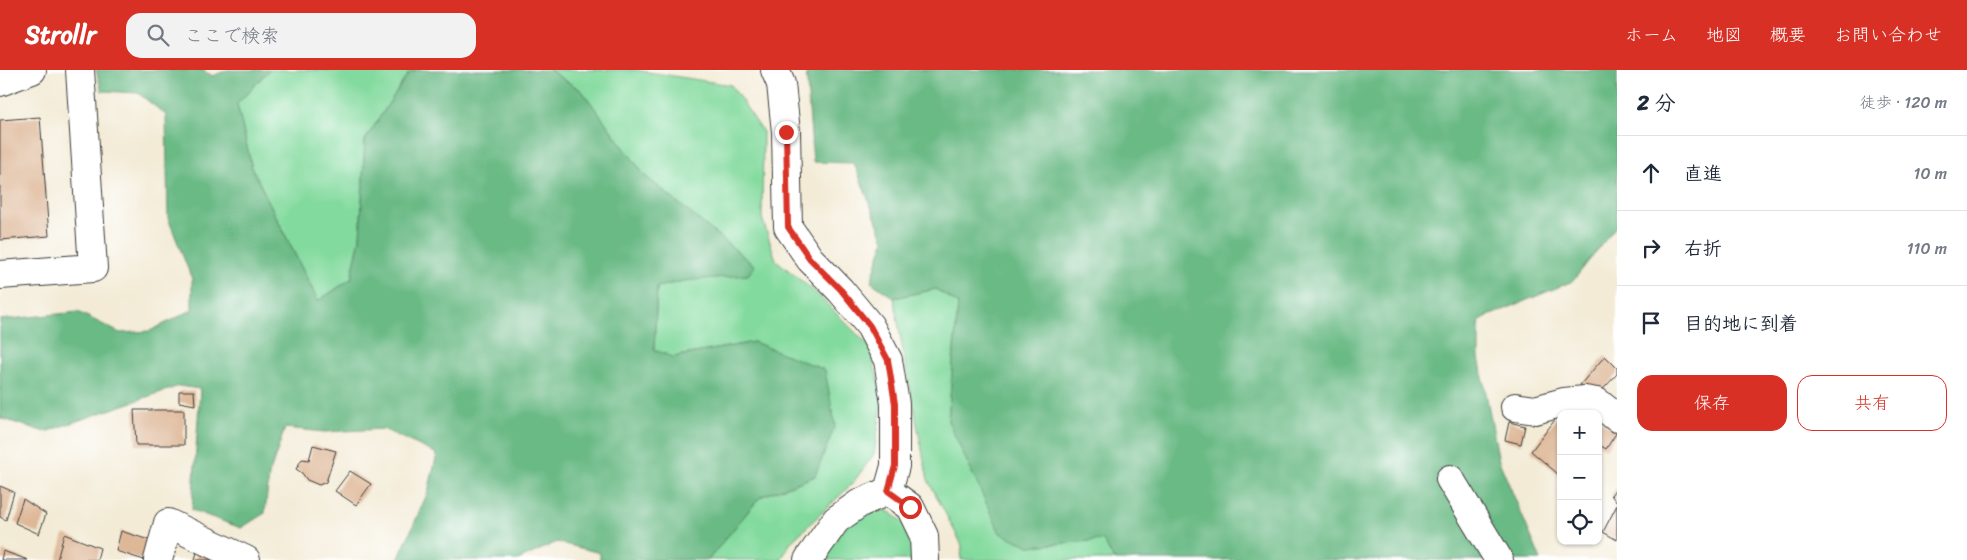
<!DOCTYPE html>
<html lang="ja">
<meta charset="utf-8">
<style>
:root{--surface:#fff;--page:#f2f2f3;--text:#1f2937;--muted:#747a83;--line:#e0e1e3;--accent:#d93025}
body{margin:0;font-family:Sriracha,"Klee One",sans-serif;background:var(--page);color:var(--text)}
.controls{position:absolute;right:15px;bottom:15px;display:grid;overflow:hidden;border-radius:10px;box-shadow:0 1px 4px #0004}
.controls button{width:45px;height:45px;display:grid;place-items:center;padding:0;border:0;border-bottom:1px solid var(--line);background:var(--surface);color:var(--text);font:25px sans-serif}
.stop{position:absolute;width:15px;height:15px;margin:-11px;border:4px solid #d93025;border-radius:50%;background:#fff}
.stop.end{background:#d93025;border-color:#fff;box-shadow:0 1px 5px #0008}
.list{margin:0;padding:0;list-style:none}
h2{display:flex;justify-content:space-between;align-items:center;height:65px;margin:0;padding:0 20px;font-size:21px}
h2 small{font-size:16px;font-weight:400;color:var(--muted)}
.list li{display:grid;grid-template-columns:32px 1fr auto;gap:15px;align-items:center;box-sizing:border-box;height:75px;padding:0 20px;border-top:1px solid var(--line)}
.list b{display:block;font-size:19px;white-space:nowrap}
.list em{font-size:16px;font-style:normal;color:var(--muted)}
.actions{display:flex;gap:10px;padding:15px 20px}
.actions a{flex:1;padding:11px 0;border:1px solid var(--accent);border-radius:15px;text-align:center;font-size:18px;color:var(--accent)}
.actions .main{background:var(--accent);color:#fff}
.icon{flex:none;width:28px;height:28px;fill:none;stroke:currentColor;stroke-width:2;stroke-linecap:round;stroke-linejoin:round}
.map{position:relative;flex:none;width:1617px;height:490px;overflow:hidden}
header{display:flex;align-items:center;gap:30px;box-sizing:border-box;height:70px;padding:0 25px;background:var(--accent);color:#fff}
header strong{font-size:24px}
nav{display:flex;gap:28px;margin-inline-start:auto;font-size:18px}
.search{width:350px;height:45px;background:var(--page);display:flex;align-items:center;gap:12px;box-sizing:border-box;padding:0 18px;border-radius:15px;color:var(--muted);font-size:19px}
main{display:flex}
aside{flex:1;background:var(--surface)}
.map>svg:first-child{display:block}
.green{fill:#83da9e;stroke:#507b5d}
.forest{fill:#6aba85;stroke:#436b50}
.building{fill:#deb797}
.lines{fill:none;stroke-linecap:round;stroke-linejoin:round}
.minor-casing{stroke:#3c3b38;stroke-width:30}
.minor{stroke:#fff;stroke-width:28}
.route{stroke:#d93025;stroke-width:6}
</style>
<header>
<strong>Strollr</strong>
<div class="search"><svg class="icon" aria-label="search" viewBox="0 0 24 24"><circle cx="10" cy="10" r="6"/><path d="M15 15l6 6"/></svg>ここで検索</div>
<nav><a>ホーム</a><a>地図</a><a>概要</a><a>お問い合わせ</a></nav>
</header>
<main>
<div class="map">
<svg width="1617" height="490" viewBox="0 0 1617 490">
<rect width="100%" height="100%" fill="#fff"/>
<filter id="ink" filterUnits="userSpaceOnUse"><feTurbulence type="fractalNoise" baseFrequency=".02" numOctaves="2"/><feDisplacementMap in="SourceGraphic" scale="10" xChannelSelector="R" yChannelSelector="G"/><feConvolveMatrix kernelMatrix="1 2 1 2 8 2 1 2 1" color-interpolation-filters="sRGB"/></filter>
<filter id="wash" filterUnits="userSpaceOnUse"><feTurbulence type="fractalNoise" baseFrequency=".0096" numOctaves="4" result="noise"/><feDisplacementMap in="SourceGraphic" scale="20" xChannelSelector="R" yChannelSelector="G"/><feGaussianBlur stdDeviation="1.12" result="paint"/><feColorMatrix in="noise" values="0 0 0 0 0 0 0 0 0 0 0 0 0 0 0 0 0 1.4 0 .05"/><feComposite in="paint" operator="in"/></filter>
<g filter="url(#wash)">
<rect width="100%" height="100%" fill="#f3ebd6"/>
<g class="green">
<path d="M269 0H417L408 4 365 70 360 169 351 209 318 231 252 98 237 34Z"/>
<path d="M549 0H635L731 15 763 62 762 148 776 190 815 222 869 276 883 327 874 384 852 414 791 472 781 490H708L760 427 815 406 754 272 673 287 654 280 657 217 755 196 645 106 582 21Z"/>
<path d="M936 219 958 234 948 351 1029 476 1103 470 1114 490H961L962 475 928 410 905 294 894 228Z"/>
<path d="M886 440C910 454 912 463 912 490H820C841 463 848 443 886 440Z"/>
</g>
<g class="forest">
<path d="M96 0H202L213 6 227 0H269L237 34 252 98 318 231 351 209 360 169 365 70 408 4 417 0H549L582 21 645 106 755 196 748 205 683 211 657 217 654 280 673 287 754 272 825 300 835 356 815 406 760 427 708 490H600V483L557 472 518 490H398L428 422 437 384 383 359 325 362 285 358 269 405 265 443 241 458 192 440 200 319 179 316 45 362 0 348V250L78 242 120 263 150 261 192 240V209L168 148 166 45 138 23 102 21Z"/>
<path d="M806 0H1617V155L1573 211 1479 250V287L1499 391 1541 490H1114L1103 470 1029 476 1000 463 948 351 958 234 936 219 894 228 871 212 884 170 854 93 813 92Z"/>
</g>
<g id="blocks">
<g class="building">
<path d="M40 47 49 166 0 170V50Z"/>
<path d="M1605 286 1617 298V304L1595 328 1580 315Z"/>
<path d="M179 321H194L195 335 179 332Z"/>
<path d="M134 340H184V375H136Z"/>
<path d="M1561 345V400L1558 404 1531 381 1558 346Z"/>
<path d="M1598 349 1617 362 1606 379 1598 374Z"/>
<path d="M1509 352 1525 356 1521 374 1505 370Z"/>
<path d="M313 375 336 381 326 412 319 415 307 410 302 403 296 399 302 389 309 390Z"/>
<path d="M350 401 371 414 356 435 335 421Z"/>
<path d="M0 416 14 422 6 450 0 447Z"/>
<path d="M1617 417V433L1611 425Z"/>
<path d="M23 429 46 444 39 464 15 453Z"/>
<path d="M1617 435V470L1603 462Z"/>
<path d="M121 461 149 470 144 490 116 481Z"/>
<path d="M64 464 100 478 97 490H57Z"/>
<path d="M3 481 28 490H1Z"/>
<path d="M197 482 212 486 211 490H195Z"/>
</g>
</g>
</g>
<g filter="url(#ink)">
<use href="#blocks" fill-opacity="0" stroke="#3c3b38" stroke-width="1"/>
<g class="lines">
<defs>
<g id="minor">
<path d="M775 0 781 14 786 62 788 157 810 189 841 221 870 256 888 290 895 334V396L888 421"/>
<path d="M0 12 32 0"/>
<path d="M0 205 93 198 80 0"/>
<path d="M1515 337 1535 340 1564 332 1585 330 1597 332 1617 348"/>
<path d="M1450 409 1499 490"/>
<path d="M888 421 910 437 924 466 925 490"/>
<path d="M158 490 168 453 246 490"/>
<path d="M808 490 836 450 860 433 888 421"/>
</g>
</defs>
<use href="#minor" class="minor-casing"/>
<use href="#minor" class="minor"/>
</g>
</g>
<g class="lines" filter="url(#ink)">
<path class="route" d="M786 62 788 157 810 189 841 220 870 256 888 290 895 334V396L888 421 910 437"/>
</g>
</svg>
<div class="controls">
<button>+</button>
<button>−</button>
<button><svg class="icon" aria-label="locate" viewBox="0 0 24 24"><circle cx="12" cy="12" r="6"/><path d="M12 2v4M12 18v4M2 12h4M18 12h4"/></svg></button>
</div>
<div class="stop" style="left:910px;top:437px"></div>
<div class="stop end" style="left:786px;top:62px"></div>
</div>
<aside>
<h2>2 分<small>徒歩 · 120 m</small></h2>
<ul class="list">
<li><svg class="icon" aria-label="ahead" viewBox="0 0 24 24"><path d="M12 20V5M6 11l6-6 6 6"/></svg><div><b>直進</b></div><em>10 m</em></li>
<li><svg class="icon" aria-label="right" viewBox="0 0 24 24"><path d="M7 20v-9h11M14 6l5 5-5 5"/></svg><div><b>右折</b></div><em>110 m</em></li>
<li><svg class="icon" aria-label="arrive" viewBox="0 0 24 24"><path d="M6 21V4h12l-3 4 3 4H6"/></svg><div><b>目的地に到着</b></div></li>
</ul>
<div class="actions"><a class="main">保存</a><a>共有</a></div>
</aside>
</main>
